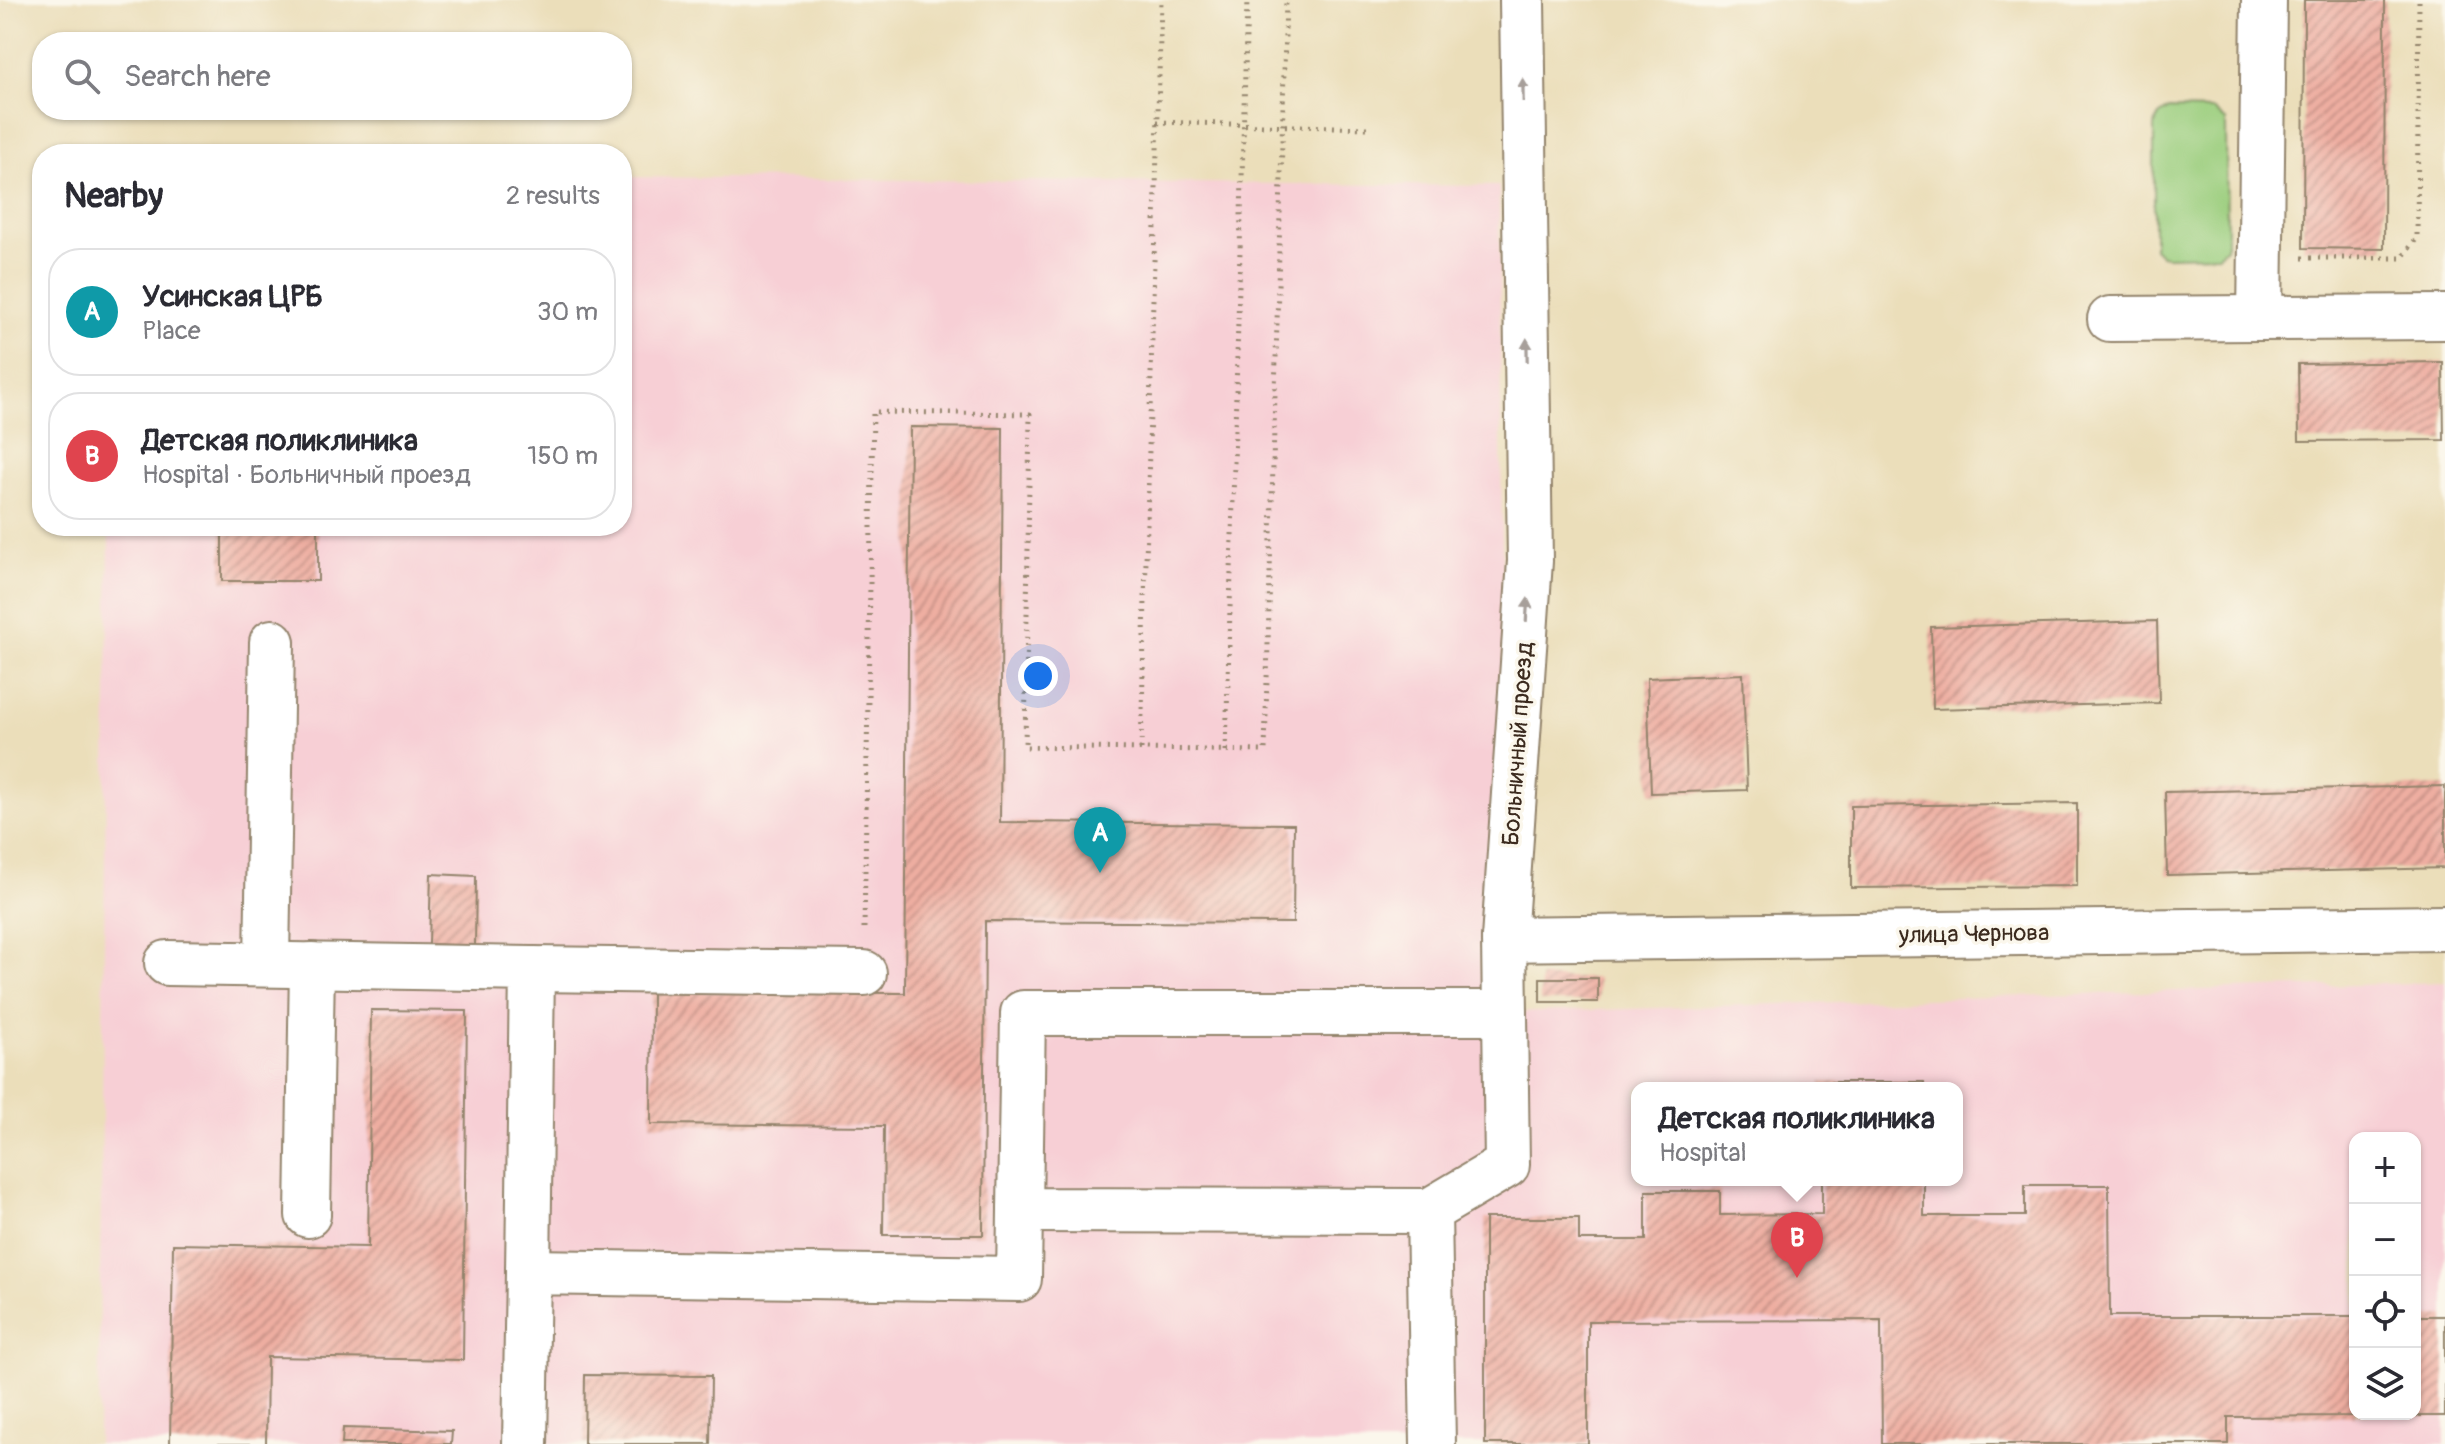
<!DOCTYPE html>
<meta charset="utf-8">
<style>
:root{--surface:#fff;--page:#f2f2f3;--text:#2b2b33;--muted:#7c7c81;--line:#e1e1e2;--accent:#b5179e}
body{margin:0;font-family:Pangolin,sans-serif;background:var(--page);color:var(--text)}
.controls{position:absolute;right:24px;bottom:24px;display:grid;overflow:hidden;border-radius:16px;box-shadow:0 2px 6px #0004}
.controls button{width:72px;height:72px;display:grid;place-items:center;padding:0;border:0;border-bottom:2px solid var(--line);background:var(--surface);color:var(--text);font:40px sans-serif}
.you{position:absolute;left:1038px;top:676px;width:28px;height:28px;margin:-20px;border:6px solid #fff;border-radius:50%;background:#1a73e8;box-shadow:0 0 0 12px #1a73e833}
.badge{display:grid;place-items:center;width:52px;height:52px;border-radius:50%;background:var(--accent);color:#fff;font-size:26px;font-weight:700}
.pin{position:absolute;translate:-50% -66px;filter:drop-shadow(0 2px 4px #0008)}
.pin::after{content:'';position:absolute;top:42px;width:28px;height:24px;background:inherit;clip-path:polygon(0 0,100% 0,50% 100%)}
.popup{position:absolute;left:1631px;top:1082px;width:332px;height:104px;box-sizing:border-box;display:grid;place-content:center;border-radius:16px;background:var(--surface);filter:drop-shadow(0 2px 6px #0005);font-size:26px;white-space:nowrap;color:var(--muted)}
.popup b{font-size:30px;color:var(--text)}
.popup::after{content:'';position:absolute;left:50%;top:100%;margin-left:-16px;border:16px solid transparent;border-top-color:var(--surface)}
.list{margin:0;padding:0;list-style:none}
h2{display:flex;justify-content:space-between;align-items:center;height:104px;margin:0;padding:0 32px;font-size:34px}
h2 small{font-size:26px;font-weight:400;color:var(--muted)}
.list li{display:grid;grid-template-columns:52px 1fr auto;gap:24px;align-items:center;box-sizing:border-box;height:128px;margin:0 16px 16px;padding:0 16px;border:2px solid var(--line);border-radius:32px}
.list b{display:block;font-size:30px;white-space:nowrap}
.list p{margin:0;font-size:26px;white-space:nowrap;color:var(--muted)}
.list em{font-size:26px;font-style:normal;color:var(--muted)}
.icon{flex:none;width:44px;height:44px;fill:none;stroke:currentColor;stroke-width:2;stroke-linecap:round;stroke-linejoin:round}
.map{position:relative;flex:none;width:2445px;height:1444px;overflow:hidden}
.search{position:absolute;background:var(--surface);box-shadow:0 2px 6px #0004;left:32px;top:32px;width:600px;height:88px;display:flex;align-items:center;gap:20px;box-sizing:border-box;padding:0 28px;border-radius:32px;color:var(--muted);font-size:30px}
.panel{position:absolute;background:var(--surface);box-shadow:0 2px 6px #0004;left:32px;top:144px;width:600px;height:392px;border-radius:32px}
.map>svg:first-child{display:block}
.built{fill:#f7cfd5;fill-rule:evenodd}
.park{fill:#9bce7e;stroke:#6b7c4e;stroke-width:2}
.building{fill:url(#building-hatch)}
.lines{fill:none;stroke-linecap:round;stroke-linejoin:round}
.minor-casing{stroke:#93846c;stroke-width:48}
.path{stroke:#93846c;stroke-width:5;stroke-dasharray:2 6;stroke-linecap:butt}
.minor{stroke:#fff;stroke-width:44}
.oneway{fill:#a79f9a}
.labels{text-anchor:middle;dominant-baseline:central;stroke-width:7;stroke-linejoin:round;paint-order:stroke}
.street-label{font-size:24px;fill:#3b2a1e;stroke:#fbf7ec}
</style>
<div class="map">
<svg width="2445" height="1444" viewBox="0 0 2445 1444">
<defs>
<pattern id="building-hatch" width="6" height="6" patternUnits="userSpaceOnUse" patternTransform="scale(2)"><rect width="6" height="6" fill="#eeaea1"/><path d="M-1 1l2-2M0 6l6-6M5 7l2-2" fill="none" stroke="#c28e83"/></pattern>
</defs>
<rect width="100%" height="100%" fill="#fbf7ec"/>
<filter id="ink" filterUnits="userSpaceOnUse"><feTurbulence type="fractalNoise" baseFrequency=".0125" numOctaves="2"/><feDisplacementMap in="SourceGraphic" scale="16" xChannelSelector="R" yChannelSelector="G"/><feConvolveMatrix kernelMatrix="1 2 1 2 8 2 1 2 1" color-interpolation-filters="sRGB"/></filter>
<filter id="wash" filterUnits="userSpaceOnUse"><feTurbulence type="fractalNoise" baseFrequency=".006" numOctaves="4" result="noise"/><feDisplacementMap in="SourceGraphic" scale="32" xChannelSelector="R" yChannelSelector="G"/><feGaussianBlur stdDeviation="1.8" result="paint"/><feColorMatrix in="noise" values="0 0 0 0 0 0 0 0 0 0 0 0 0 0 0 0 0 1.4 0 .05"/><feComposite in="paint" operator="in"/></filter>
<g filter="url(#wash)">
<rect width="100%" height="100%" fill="#ebdeba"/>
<path class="built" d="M622 177 1499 186 1506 1013 2445 982V1444H98L109 526H622ZM1637 1088H1957V1180H1637ZM2355 1138H2415V1414H2355Z"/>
<path class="park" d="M2169 109 2214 110 2226 121 2227 242 2226 248 2218 255 2168 256 2161 255 2154 248V126L2159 116Z"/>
<g id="blocks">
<g class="building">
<path d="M2304 0H2385L2384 249 2303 248Z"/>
<path d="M2443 362 2444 440 2299 441 2298 364Z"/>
<path d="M910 427 1003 428 1000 822 1294 824 1293 923 985 921 983 1235H883L884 1126 651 1124 652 992 905 993Z"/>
<rect x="222" y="526" width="96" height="55"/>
<path d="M2157 621 2159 703 1933 709 1931 627Z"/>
<path d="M1743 674 1747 790 1651 793 1647 678Z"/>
<path d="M2445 786V868L2167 875 2165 792Z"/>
<path d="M2077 803V886L1851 888V806Z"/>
<path d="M431 874 476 876 475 946 429 944Z"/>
<rect x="1540" y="978" width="58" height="24"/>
<path d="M371 1010 467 1011 463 1360 267 1357 266 1444H170L173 1244 368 1247Z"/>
<rect x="1821" y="1082" width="103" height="6"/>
<path d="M1822 1180H1924V1216H2025V1185H2109L2110 1316H2355V1416L2228 1417V1444H1882L1881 1320 1588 1321V1444H1485V1218H1579V1240H1646V1191H1720V1215L1822 1214Z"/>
<rect x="2415" y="1316" width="30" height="100"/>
<path d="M585 1375 711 1376 710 1444H584Z"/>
<path d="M343 1428 452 1431 451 1444H342Z"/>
</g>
</g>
</g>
<g filter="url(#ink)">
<use href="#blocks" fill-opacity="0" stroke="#93846c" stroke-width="2"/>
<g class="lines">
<defs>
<g id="minor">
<path d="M2264 0 2260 318 2445 317"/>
<path d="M2110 319 2260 318"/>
<path d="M1504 939 2445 928"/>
<path d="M167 963 532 969 528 1272"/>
<path d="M267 964 272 642"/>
<path d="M532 969 864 973"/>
<path d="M1429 1211 1020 1210 1023 1013H1505"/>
<path d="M308 1215 312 965"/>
<path d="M525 1444 528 1272 1019 1279 1020 1210"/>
<path d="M1433 1444 1429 1211 1507 1165 1504 939 1530 561 1522 0"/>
</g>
</defs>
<use href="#minor" class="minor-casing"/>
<g class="path">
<path d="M1157 122 1367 128"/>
<path d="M2302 258H2402L2417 238 2419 0"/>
<path d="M1141 749 1161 0"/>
<path d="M1226 751 1247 0"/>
<path d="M864 928 873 412 1030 414 1025 747 1265 751 1286 0"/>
</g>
<use href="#minor" class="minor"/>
</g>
<defs><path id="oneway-solid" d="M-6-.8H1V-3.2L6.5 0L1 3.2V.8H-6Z" transform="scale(2)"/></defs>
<g class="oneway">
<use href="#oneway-solid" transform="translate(1523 90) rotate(-91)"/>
<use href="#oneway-solid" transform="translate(1527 350) rotate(-91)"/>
<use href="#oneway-solid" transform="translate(1527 610) rotate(-86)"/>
</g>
</g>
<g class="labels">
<g class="street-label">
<text transform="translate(1518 744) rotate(-86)">Больничный проезд</text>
<text transform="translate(1974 934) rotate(-1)">улица Чернова</text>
</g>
</g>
</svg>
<div class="controls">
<button>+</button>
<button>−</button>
<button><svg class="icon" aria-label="locate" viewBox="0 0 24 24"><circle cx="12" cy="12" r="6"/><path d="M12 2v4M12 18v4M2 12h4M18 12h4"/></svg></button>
<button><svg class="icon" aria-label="layers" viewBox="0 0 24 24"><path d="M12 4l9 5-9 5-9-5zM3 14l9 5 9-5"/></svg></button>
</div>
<div class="you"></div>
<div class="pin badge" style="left:1100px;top:873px;background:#0f9aa8">A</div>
<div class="pin badge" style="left:1797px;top:1278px;background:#e0444e">B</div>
<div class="popup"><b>Детская поликлиника</b>Hospital</div>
<div class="search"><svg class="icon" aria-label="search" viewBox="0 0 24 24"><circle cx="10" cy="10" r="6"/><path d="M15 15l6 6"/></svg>Search here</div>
<section class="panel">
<h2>Nearby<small>2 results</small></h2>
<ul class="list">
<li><span class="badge" style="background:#0f9aa8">A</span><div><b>Усинская ЦРБ</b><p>Place</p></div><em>30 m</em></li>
<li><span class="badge" style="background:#e0444e">B</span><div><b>Детская поликлиника</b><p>Hospital · Больничный проезд</p></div><em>150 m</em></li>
</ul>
</section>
</div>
